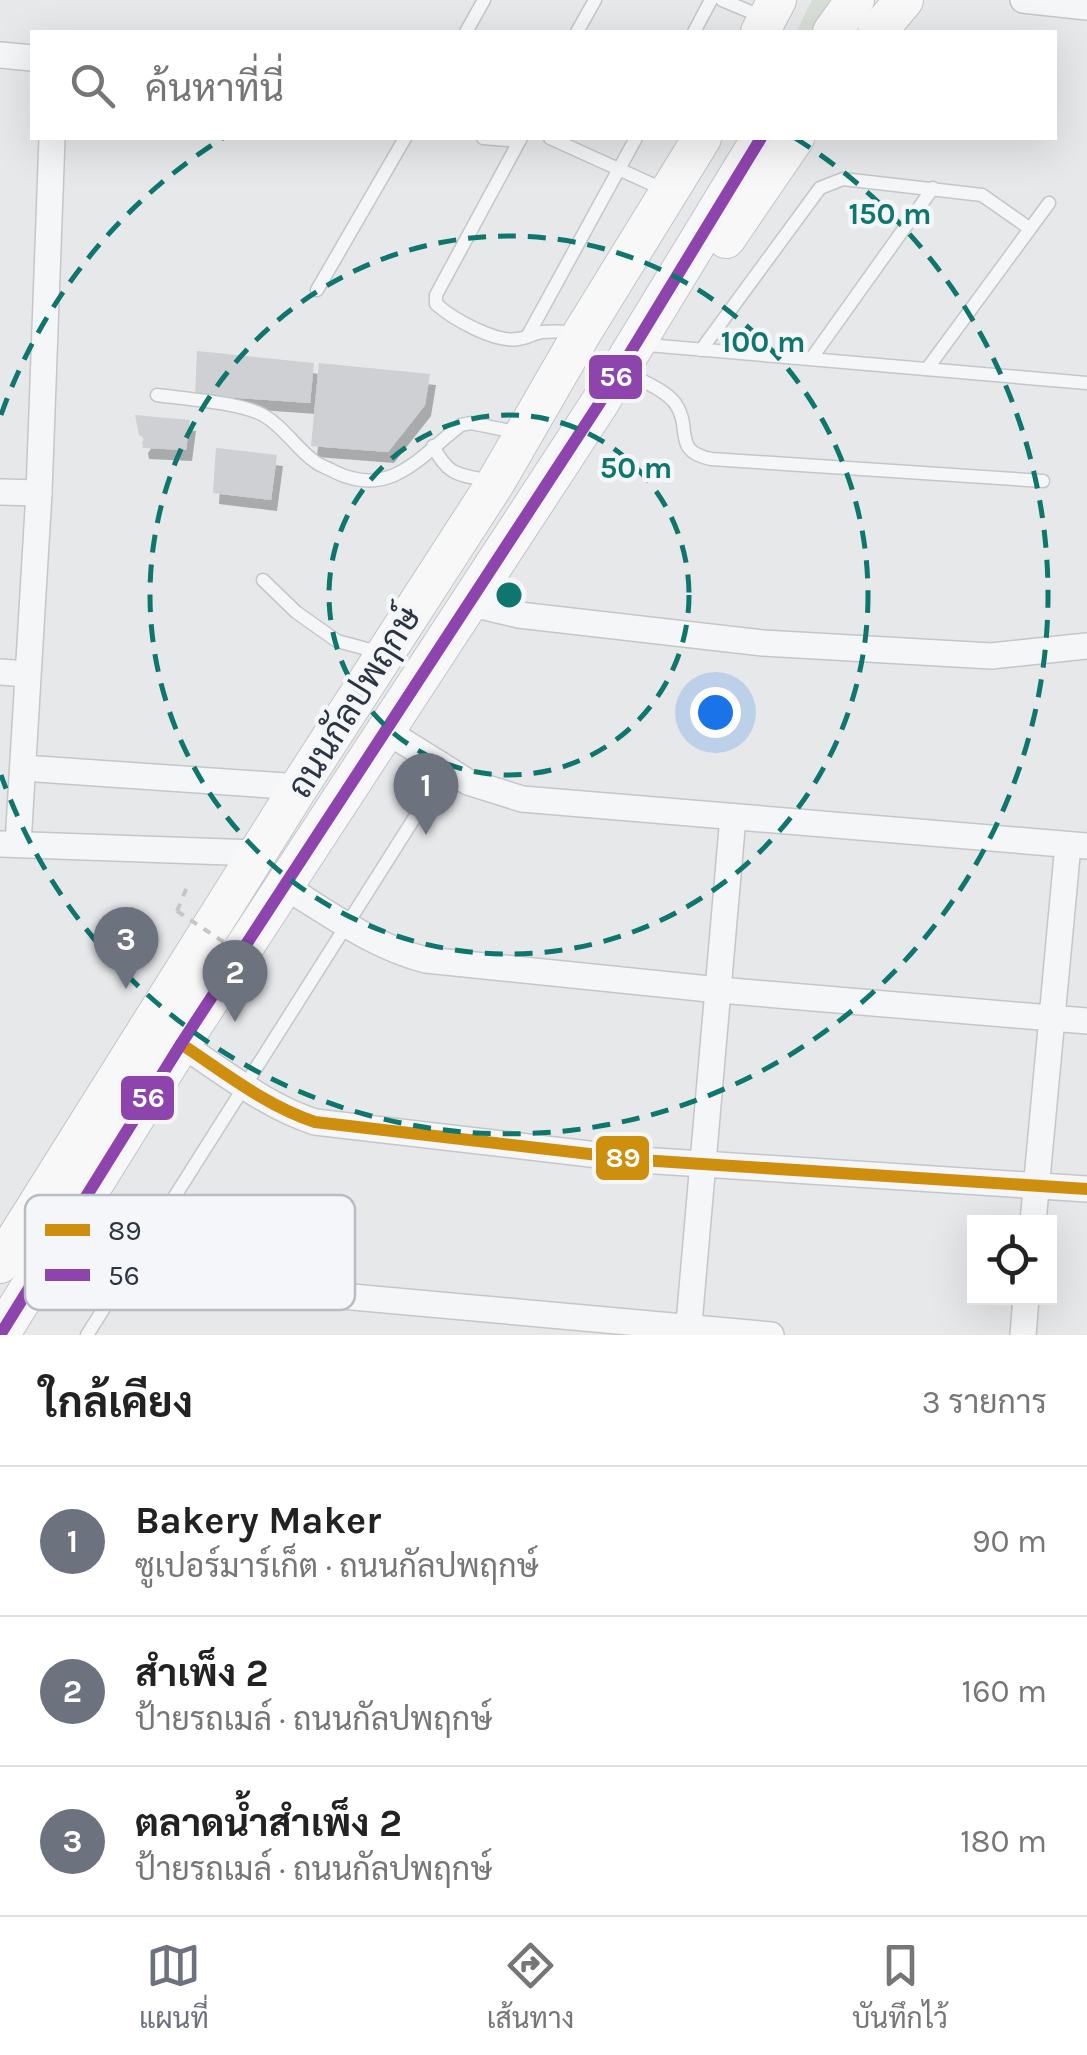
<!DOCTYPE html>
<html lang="th">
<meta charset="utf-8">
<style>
:root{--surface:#fff;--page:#f6f6f6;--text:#222;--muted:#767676;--line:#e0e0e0;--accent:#6c737f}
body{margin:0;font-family:Karla,Sarabun,sans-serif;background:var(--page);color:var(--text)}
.controls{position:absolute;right:30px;bottom:30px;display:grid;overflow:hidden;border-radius:0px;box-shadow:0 10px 40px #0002}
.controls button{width:90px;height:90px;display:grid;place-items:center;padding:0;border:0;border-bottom:2px solid var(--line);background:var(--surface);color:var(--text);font:50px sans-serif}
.you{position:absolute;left:715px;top:712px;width:35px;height:35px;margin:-25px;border:8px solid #fff;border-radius:50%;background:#1a73e8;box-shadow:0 0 0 15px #1a73e833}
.badge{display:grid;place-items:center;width:65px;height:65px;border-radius:50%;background:var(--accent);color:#fff;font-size:32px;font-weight:700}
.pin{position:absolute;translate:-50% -82px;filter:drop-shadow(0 2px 5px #0008)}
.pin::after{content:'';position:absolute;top:52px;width:35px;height:30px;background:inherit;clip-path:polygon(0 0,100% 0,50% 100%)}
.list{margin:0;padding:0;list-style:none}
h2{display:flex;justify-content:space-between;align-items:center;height:130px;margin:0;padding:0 40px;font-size:42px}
h2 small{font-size:32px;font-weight:400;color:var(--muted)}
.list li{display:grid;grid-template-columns:65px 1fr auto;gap:30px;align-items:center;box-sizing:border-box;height:150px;padding:0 40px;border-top:2px solid var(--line)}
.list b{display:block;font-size:38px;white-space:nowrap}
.list p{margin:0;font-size:32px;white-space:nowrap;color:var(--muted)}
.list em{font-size:32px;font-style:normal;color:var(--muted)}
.icon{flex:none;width:55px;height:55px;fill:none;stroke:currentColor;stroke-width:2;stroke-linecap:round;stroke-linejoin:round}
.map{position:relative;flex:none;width:1087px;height:1335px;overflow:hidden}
.search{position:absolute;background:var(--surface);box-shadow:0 10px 40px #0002;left:30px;right:30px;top:30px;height:110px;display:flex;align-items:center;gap:25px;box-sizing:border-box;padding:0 35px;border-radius:0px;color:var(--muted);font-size:38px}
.sheet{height:580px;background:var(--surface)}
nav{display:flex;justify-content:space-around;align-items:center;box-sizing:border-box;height:140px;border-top:2px solid var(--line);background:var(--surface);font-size:28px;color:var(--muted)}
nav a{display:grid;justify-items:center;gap:5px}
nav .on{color:var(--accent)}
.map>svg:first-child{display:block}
.green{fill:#d6ded6}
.building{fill:#ced0d3;filter:url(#shadow)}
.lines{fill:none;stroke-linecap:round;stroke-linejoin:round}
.service-casing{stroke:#c4c6c8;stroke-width:15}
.minor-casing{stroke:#c4c6c8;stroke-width:28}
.primary-casing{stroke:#c2c5c8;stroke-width:40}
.path{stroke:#c5c6ca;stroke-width:4;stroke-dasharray:8 8;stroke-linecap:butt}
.service{stroke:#f5f6f7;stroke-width:12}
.minor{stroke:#f5f6f7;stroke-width:25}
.primary{stroke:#f8f8f8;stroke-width:38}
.path-bridge{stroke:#c5c6ca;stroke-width:4;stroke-dasharray:8 8;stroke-linecap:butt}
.bus-1-casing{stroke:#f4f6f9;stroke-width:20}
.bus-2-casing{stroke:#f4f6f9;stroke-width:20}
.bus-1{stroke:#ce8f0e;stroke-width:12}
.bus-2{stroke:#8e44ad;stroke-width:12}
.ring{fill:none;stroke:#0f766e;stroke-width:5;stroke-dasharray:18 12}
.labels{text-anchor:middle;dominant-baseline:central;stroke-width:9;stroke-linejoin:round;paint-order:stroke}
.street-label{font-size:35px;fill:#2b3445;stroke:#f4f6f9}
.key{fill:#f4f6f9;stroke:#b8bcc3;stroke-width:2.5}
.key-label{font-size:28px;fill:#2b3445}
.centre{fill:#0f766e;stroke:#f4f6f9;stroke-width:5}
.ring-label{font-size:30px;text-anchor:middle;font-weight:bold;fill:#0f766e;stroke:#f4f6f9;stroke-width:9;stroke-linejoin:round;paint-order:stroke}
.line-badge{stroke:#f4f6f9;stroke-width:4}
.badge-label{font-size:28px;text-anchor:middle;font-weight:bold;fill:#fff}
</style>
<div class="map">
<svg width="1087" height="1335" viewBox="0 0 1087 1335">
<defs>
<filter id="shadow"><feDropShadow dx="6" dy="11" stdDeviation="0" flood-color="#0004"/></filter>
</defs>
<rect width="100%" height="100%" fill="#e6e8ea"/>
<path class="green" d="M812 0H868L839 32H796Z"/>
<g class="building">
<path d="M197 351 314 363 310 403 195 395Z"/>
<path d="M319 363 430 374 425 405 388 452 311 446Z"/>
<path d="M135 415 190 420 186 450 143 448 142 442 145 438 139 435Z"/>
<path d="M216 448 277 455 271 500 213 493Z"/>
</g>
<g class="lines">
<defs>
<g id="service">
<path d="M722 0 765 18"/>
<path d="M466 32 484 0"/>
<path d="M577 32 595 0"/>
<path d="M694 32 711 0"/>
<path d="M483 138 519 141"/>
<path d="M521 138 436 295V304C453 319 495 343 518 339 527 338 534 333 542 332 553 331 564 332 575 332"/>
<path d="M550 138 667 191"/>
<path d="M317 290 405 138"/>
<path d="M527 337 636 138"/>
<path d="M648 345 1087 383"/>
<path d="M701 350 820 188 843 179 982 195 1029 228"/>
<path d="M811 359 933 188"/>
<path d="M927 369 1049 203"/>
<path d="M626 372C641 381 664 389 675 403 693 428 671 451 711 459L1043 481"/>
<path d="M157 395C185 399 239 402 263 415 283 426 296 448 314 461 320 466 328 468 335 472 391 499 420 456 461 425L471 423 521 433"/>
<path d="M433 446C449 477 458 474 490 481"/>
<path d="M263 580 296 612 337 641 382 653"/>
<path d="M87 1335 446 768"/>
</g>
<g id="minor">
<path d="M1023 0 1087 7"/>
<path d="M0 55 32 58"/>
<path d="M0 492 39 493"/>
<path d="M468 603 519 615 763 643 991 656 1087 646"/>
<path d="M0 672 27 674"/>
<path d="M385 730 468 782 522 799 1087 846"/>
<path d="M23 768 299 787"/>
<path d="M0 844 259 853"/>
<path d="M18 844 39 493 52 138"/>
<path d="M284 886C330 914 374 947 426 960L719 990 1087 1021"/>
<path d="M181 1044C224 1072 266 1106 315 1122L641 1160 1087 1189"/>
<path d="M81 1203C129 1234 176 1268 231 1286L771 1335"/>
<path d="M1033 1222 1068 845"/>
<path d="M688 1335 733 817"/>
<path d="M1023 1335 1026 1298"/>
</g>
<g id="primary">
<path d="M760 32 777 0"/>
<path d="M832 32 855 0"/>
<path d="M877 32 904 0"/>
<path d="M726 239 795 138"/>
<path d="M0 1264 299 787 496 482 582 333 702 138"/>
<path d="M0 1335 181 1044 599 404 761 138"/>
</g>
</defs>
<use href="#service" class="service-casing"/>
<use href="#minor" class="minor-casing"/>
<use href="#primary" class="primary-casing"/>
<path class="path" d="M177 911 189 882"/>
<use href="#service" class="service"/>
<use href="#minor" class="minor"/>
<use href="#primary" class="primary"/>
<path class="path-bridge" d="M177 911 261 967"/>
<defs>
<path id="bus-1" d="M181 1044C224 1072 266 1106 315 1122L641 1160 1087 1189"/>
<path id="bus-2" d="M0 1335 181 1044 599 404 761 138"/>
</defs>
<use href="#bus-1" class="bus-1-casing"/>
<use href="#bus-2" class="bus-2-casing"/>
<use href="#bus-1" class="bus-1"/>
<use href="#bus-2" class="bus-2"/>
</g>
<g class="ring">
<circle cx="509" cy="595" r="180"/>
<circle cx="509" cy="595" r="359"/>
<path d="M1 415A539 539 0 0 1 223 138M795 138A539 539 0 1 1 1 775"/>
</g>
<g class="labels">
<g class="street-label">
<text transform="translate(354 702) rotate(-58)">ถนนกัลปพฤกษ์</text>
</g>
</g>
<rect x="25" y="1195" width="330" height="115" rx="15" class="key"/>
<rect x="45" y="1224" width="45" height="12" fill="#ce8f0e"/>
<rect x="45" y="1269" width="45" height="12" fill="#8e44ad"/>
<g class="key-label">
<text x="108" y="1240">89</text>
<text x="108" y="1285">56</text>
</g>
<circle cx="509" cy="595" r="15" class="centre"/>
<g class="ring-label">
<text x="890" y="224">150 m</text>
<text x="763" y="352">100 m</text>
<text x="636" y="478">50 m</text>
</g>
<g class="line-badge">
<rect x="587" y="353" width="57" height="48" rx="10" fill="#8e44ad"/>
<rect x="119" y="1074" width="57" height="48" rx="10" fill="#8e44ad"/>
<rect x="594" y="1134" width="57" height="48" rx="10" fill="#ce8f0e"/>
</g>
<g class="badge-label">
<text x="616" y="386">56</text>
<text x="148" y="1107">56</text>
<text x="623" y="1167">89</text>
</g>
</svg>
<div class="controls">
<button><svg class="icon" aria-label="locate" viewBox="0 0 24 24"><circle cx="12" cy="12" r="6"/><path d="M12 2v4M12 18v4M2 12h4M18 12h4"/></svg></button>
</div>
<div class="you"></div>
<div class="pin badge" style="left:426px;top:835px">1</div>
<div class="pin badge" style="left:235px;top:1022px">2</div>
<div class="pin badge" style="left:126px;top:989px">3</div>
<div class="search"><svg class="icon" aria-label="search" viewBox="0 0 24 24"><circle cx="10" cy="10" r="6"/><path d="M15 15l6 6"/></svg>ค้นหาที่นี่</div>
</div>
<section class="sheet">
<h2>ใกล้เคียง<small>3 รายการ</small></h2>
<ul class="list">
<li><span class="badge">1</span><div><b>Bakery Maker</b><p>ซูเปอร์มาร์เก็ต · ถนนกัลปพฤกษ์</p></div><em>90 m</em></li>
<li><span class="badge">2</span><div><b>สำเพ็ง 2</b><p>ป้ายรถเมล์ · ถนนกัลปพฤกษ์</p></div><em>160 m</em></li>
<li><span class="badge">3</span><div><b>ตลาดน้ำสำเพ็ง 2</b><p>ป้ายรถเมล์ · ถนนกัลปพฤกษ์</p></div><em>180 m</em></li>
</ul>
</section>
<nav>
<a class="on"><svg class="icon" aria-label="map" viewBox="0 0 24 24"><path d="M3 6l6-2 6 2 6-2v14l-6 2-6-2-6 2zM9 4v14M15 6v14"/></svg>แผนที่</a>
<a><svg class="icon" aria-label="directions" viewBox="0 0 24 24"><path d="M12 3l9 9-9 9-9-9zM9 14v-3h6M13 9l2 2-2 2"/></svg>เส้นทาง</a>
<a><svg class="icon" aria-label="saved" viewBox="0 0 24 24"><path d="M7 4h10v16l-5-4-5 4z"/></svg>บันทึกไว้</a>
</nav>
